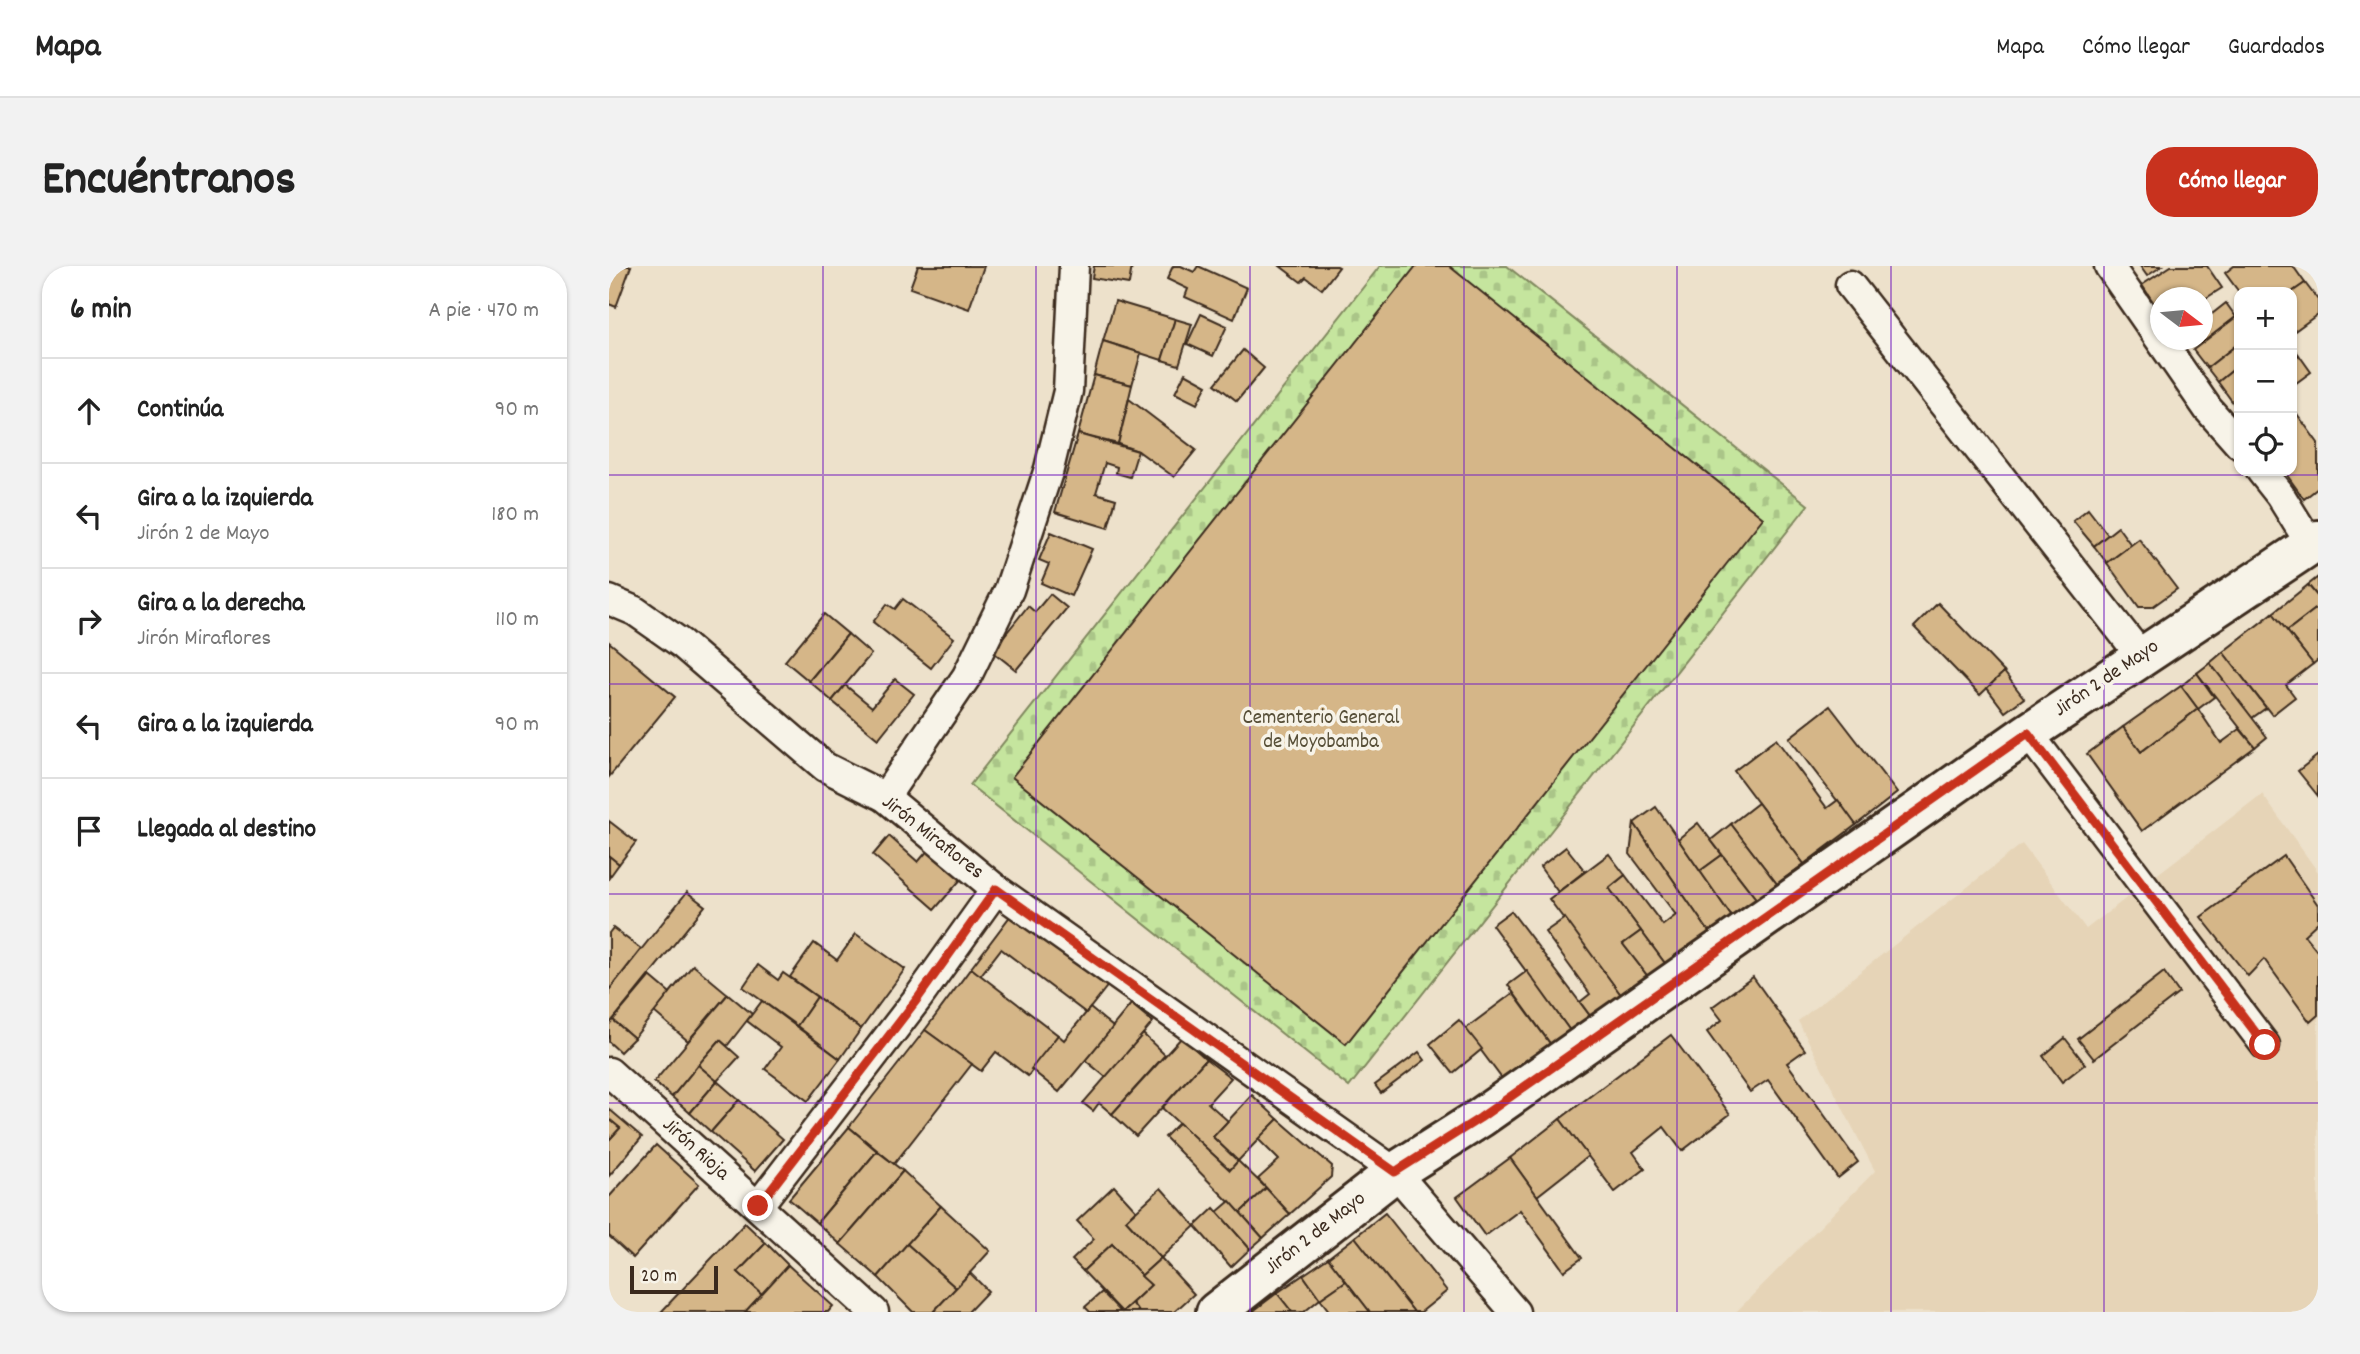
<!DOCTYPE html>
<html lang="es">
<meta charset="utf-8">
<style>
:root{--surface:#fff;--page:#f2f2f2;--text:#222;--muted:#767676;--line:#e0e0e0;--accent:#c8321e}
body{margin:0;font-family:Dekko,sans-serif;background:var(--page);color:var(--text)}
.controls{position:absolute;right:21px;top:21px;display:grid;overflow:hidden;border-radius:14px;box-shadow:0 2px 5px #0004}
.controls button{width:63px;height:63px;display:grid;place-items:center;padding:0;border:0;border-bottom:2px solid var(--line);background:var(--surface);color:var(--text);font:35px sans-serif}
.compass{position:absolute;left:1541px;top:21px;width:63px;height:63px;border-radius:50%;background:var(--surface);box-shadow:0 2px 5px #0004;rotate:106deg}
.scale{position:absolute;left:21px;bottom:18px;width:88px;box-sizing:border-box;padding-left:7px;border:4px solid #3b2a1e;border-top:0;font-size:19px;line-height:24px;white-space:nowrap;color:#3b2a1e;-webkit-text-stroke:5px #f7f3e8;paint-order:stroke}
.stop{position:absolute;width:21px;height:21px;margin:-16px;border:5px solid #c8321e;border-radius:50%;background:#fff}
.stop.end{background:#c8321e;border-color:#fff;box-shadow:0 2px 7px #0008}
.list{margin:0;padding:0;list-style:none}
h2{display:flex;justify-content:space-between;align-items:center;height:91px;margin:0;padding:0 28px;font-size:30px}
h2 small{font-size:23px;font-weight:400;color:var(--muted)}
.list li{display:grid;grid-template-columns:46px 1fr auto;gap:21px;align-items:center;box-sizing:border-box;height:105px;padding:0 28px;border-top:2px solid var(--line)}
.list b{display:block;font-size:26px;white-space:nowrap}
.list p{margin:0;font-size:23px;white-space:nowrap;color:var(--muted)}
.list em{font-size:23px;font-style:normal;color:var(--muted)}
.icon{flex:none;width:38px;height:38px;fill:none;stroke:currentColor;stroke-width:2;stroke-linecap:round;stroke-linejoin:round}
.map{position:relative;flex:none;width:1709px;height:1046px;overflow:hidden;border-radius:28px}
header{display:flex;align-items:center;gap:42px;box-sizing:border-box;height:98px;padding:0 35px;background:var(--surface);border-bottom:2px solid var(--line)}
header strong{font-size:33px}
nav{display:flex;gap:38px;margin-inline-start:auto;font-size:24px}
.intro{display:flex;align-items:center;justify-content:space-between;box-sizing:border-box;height:168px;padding:0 42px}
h1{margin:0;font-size:49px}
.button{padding:18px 32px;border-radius:28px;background:var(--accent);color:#fff;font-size:24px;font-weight:700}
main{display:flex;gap:42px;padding:0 42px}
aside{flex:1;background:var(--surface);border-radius:28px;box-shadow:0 2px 5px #0004}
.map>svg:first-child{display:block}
.built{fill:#e6d4b7}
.cemetery{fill:url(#cemetery-stones);stroke:#80885e;stroke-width:2}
.building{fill:#d5b688;stroke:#3b2a1e;stroke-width:2}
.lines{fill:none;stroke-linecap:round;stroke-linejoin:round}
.minor-casing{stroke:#3b2a1e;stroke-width:33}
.secondary-casing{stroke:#3b2a1e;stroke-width:44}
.minor{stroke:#f7f3e8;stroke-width:28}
.secondary{stroke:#f7f3e8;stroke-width:38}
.route{stroke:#c8321e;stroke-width:9}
.grid{fill:none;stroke:#7b2cbf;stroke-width:2;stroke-opacity:0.55}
.labels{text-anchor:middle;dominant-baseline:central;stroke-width:7;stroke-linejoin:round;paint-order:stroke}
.street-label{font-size:21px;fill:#3b2a1e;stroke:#f7f3e8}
.park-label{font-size:21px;fill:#574f38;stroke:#f7f3e8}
</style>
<header>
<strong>Mapa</strong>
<nav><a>Mapa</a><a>Cómo llegar</a><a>Guardados</a></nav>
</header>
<div class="intro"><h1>Encuéntranos</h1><a class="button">Cómo llegar</a></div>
<main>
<aside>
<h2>6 min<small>A pie · 470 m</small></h2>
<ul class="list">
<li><svg class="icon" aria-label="ahead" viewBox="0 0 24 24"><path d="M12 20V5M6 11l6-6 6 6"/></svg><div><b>Continúa</b></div><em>90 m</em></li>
<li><svg class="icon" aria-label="left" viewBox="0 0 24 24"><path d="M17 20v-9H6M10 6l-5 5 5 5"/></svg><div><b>Gira a la izquierda</b><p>Jirón 2 de Mayo</p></div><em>180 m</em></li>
<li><svg class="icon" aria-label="right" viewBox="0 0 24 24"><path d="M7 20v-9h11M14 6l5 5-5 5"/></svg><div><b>Gira a la derecha</b><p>Jirón Miraflores</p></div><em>110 m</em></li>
<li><svg class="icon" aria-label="left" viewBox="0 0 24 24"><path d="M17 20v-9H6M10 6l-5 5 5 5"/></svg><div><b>Gira a la izquierda</b></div><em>90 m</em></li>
<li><svg class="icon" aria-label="arrive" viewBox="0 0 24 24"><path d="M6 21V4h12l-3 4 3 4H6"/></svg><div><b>Llegada al destino</b></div></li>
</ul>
</aside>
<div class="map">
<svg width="1709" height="1046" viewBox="0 0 1709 1046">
<defs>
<pattern id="cemetery-stones" width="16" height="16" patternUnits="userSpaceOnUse" patternTransform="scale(1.75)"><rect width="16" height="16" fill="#c5e59e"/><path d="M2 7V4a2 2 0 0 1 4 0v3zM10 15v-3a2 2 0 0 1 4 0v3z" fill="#aac588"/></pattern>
</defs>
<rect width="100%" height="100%" fill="#ede1cb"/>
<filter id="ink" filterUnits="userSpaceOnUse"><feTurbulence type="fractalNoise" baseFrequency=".0143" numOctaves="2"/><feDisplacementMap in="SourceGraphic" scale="14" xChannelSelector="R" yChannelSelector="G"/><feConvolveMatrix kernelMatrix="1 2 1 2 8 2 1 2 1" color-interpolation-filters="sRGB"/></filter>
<g filter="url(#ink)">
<path class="built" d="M1653 528 1709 606V1046H1127L1266 905 1189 755 1413 578 1477 663Z"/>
<path class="cemetery" d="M771 0H898L1199 239 740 821 361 519Z"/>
<g class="building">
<path d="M0 0H22L7 41 0 38Z"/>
<path d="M309 0H375L360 43 301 22Z"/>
<path d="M485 0H523L520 18 483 12Z"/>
<path d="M564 0H572L585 6 589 0 638 22 625 53 576 31 579 23 558 13Z"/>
<path d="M671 0H728L730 1 713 23 697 11 692 16Z"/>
<path d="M807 0H840L1154 252 737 778 403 511Z"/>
<path d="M1531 0H1553L1538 10Z"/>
<path d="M1562 0H1598L1613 22 1594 34V32H1552V48L1533 19Z"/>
<path d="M1625 0H1684L1696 17 1683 26H1630L1616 7Z"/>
<path d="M1696 17 1709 34V48L1683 67V26Z"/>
<path d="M506 35 566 53 553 94 494 75Z"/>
<path d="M1617 37 1627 51 1592 78 1589 74H1594V55Z"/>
<path d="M592 48 618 60 604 90 578 78Z"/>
<path d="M1627 51 1630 55V77L1598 102 1584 84Z"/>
<path d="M566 53 583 58 570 99 553 94Z"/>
<path d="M494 75 532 87 523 119 485 109Z"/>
<path d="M1630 77V99L1609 116 1598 102Z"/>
<path d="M1683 79 1690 89 1683 94Z"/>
<path d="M634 84 655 102 628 135 606 118Z"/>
<path d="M1690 89 1702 106 1683 120V94Z"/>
<path d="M1630 99V134L1625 138 1609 116Z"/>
<path d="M576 107 598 119 588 138 566 127Z"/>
<path d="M485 109 523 119 509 178 469 168Z"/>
<path d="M520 133 587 184 565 211 529 185 509 178Z"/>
<path d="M1683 141 1709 177V222L1695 233 1675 205H1683Z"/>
<path d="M469 168 529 185 521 211 507 207 508 201 496 197 487 227 507 233 499 262 446 246Z"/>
<path d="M1479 243 1499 269 1485 280 1464 255Z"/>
<path d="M1509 261 1522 279 1498 297 1485 280Z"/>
<path d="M442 266 483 283 462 330 432 317 440 298 430 294Z"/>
<path d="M1530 273 1568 323 1543 341H1530L1498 297Z"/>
<path d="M1709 311V331L1699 319Z"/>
<path d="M1699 319 1709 331V341L1678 365 1664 347Z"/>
<path d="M441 328 458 342 407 404 383 385 419 340 426 346Z"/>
<path d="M294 333 345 372 322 402 264 356 278 338 286 343Z"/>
<path d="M1329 337 1395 406 1371 429 1305 361Z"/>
<path d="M1709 341V394L1704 398 1678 365Z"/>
<path d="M1664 347 1704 398 1677 419 1686 431 1663 449 1614 386Z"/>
<path d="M215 348 239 368 200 415 176 395Z"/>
<path d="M239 368 262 388 223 435 200 415Z"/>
<path d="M0 376 66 431 0 511Z"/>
<path d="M1614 386 1657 442 1643 452 1601 397Z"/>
<path d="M1601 397 1658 471 1646 481 1588 407Z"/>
<path d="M1395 406 1415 432 1396 446 1378 422Z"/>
<path d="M1588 407 1605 431 1589 443 1572 420Z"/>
<path d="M286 413 305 428 269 473 223 435 236 419 263 441Z"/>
<path d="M1572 420 1589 443 1532 486 1514 461Z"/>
<path d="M1221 440 1288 527 1247 559 1180 472Z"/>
<path d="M1589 443 1612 477 1631 463 1646 481 1533 565 1478 488 1514 461 1532 486Z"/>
<path d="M1167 473 1218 542 1229 534 1247 559 1195 598 1125 505Z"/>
<path d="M1709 489V530L1689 505Z"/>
<path d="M1149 537 1195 598 1168 618 1122 558Z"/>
<path d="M1047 541 1123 651 1100 666 1025 557Z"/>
<path d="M0 555 27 576 10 598 0 590Z"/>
<path d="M1025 557 1100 666 1058 700 1000 622 1016 609 1054 659 1067 649 1021 588Z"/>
<path d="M1089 557 1113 589 1091 605 1069 573Z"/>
<path d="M1122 558 1168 618 1148 634 1102 574Z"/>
<path d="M280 570 309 596 321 582 354 611 326 643 264 589Z"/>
<path d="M957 581 976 605 949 626 931 601Z"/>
<path d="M1000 588 1016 609 1000 622 1032 665 1014 678 1041 713 1015 733 940 633Z"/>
<path d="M1113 589 1148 634 1123 651 1091 605Z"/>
<path d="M0 590 10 598 0 612Z"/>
<path d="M1675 590 1709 639V656L1695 669 1709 686V749L1701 756 1655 693 1639 710 1592 651Z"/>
<path d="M78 626 96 640 0 759V724Z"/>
<path d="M405 645 500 718 477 747 392 683 371 710 362 702Z"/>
<path d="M902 645 985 755 964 769 883 659Z"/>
<path d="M956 652 1015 733 985 755 971 736 981 728 936 666Z"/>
<path d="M4 662 32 683 0 724V667Z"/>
<path d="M1032 665 1058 700 1041 713 1014 678Z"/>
<path d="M247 668 296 703 252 763 181 711 205 677 228 694Z"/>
<path d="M84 699 119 728 79 775 45 746Z"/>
<path d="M149 699 169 714 174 707 208 731 188 760 134 721Z"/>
<path d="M362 702 449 769 419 810 387 786 372 805 316 764Z"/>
<path d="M918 705 964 769 945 783 899 719Z"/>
<path d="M1555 706 1570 727 1485 793 1469 773Z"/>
<path d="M41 710 61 727 25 772 4 754Z"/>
<path d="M1144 711 1196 784 1178 797 1249 896 1229 912 1159 814 1141 826 1098 766 1113 754 1103 741Z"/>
<path d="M904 727 945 783 897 818 856 763Z"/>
<path d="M119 728 143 748 118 780 111 774 63 831 45 816Z"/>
<path d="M208 731 252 763 231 793 188 760Z"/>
<path d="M153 735 231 793 199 835 156 803 172 781 138 755Z"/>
<path d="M522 738 544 756 498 812 476 794Z"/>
<path d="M481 742 504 761 450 826 422 803 449 769 455 774Z"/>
<path d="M4 754 25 772 11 786 0 776V759Z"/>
<path d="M850 754 873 783 844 807 821 778Z"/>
<path d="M316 764 363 798 285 898 240 861Z"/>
<path d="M534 768 556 789 503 848 490 837 484 845 474 837Z"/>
<path d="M1062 769 1121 848 1073 885 1055 861 1024 886 1036 903 1006 926 951 853Z"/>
<path d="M573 771 597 793 527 870 503 848Z"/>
<path d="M1456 772 1476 798 1453 816 1434 790Z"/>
<path d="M111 774 130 791 108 815 89 799Z"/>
<path d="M810 786 816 794 772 827 766 819Z"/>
<path d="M597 793 622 812 599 837 619 855 604 871 629 895 621 904 553 842Z"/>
<path d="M89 799 108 815 81 847 63 831Z"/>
<path d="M108 815 130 834 102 866 81 847Z"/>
<path d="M643 829 669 853 629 895 604 871Z"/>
<path d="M130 834 174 873 146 905 102 866Z"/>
<path d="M0 843 33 871 0 910V874L11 862 0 853Z"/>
<path d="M0 853 11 862 0 874Z"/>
<path d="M669 853 723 900 722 911 681 948 649 913 670 894 649 873Z"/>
<path d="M951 853 979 890 928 930 901 892Z"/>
<path d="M570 857 621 904 629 895 657 922 631 947 556 871Z"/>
<path d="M240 861 268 885 208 957 180 933Z"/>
<path d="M47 879 90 918 24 992 0 970V931Z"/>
<path d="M268 885 294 905 231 978 208 957Z"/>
<path d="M901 892 973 992 955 1005 911 944 876 970 848 931Z"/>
<path d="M294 905 332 940 269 1011 231 978Z"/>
<path d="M505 920 527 944 517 954 552 992 532 1010 503 978 474 1005 463 994 485 973 468 955Z"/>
<path d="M552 922 586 960 552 992 517 954Z"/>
<path d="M657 922 681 948 654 972 631 947Z"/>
<path d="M621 935 654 972 641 983 608 946Z"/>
<path d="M332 940 381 985 347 1022 298 978Z"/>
<path d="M605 942 641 983 622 1001 586 960Z"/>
<path d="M776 947 838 1025 812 1046H805L746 971Z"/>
<path d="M136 957 157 977 129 1006 153 1028 136 1046H52Z"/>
<path d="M746 971 805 1046H761L719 992Z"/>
<path d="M157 977 179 999 153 1028 129 1006Z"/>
<path d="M298 978 347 1022 324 1046H304L269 1011Z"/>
<path d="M503 978 542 1019 513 1046 474 1005Z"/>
<path d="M552 992 585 1028 565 1046H530L523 1037 542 1019 532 1010Z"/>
<path d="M719 992 737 1015 711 1033 694 1009Z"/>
<path d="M179 999 224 1040 219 1046H136Z"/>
<path d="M361 1007 379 1025 359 1046H324Z"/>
<path d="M694 1009 711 1033 695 1046H683L668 1027Z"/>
<path d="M737 1015 761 1046H721L711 1033Z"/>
<path d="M493 1026 512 1046H481L476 1041Z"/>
<path d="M668 1027 683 1046H643Z"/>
<path d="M523 1037 530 1046H513Z"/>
</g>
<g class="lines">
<defs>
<g id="minor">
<path d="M1500 0 1599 143 1630 178"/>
<path d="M1241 19 1532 390"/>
<path d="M1652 205 1671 229 1702 279"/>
<path d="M0 334 26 345 73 378 216 501 276 531 387 623 786 906 906 1046"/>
<path d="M1419 467 1656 779"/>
<path d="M276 531 358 410 400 324 440 203 459 125 465 0"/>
<path d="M0 806 265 1046"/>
<path d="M149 940 309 732 387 623"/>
</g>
<path id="secondary" d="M607 1046 786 906 871 852 1419 467 1709 274"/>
</defs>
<use href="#minor" class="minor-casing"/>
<use href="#secondary" class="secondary-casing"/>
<use href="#minor" class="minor"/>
<use href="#secondary" class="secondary"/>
</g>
</g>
<g class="lines" filter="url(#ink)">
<path class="route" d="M149 940 309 732 387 623 786 906 871 852 1419 467 1656 779"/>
</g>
<path class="grid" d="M214 0V1046M427 0V1046M641 0V1046M855 0V1046M1068 0V1046M1282 0V1046M1495 0V1046M0 209H1709M0 418H1709M0 628H1709M0 837H1709"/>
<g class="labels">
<g class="street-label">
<text transform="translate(1498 413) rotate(-34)">Jirón 2 de Mayo</text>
<text transform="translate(323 572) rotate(38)">Jirón Miraflores</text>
<text transform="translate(86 884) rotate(42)">Jirón Rioja</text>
<text transform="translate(707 968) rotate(-38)">Jirón 2 de Mayo</text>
</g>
<g class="park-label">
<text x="712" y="453">Cementerio General<tspan x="712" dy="24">de Moyobamba</tspan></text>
</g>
</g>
</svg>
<div class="controls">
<button>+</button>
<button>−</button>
<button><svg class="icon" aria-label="locate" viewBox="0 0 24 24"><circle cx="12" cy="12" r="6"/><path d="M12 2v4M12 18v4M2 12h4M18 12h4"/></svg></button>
</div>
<svg class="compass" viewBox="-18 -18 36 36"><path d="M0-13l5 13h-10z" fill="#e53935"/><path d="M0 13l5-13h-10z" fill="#767676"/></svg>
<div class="scale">20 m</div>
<div class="stop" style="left:1656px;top:779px"></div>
<div class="stop end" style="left:149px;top:940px"></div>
</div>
</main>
